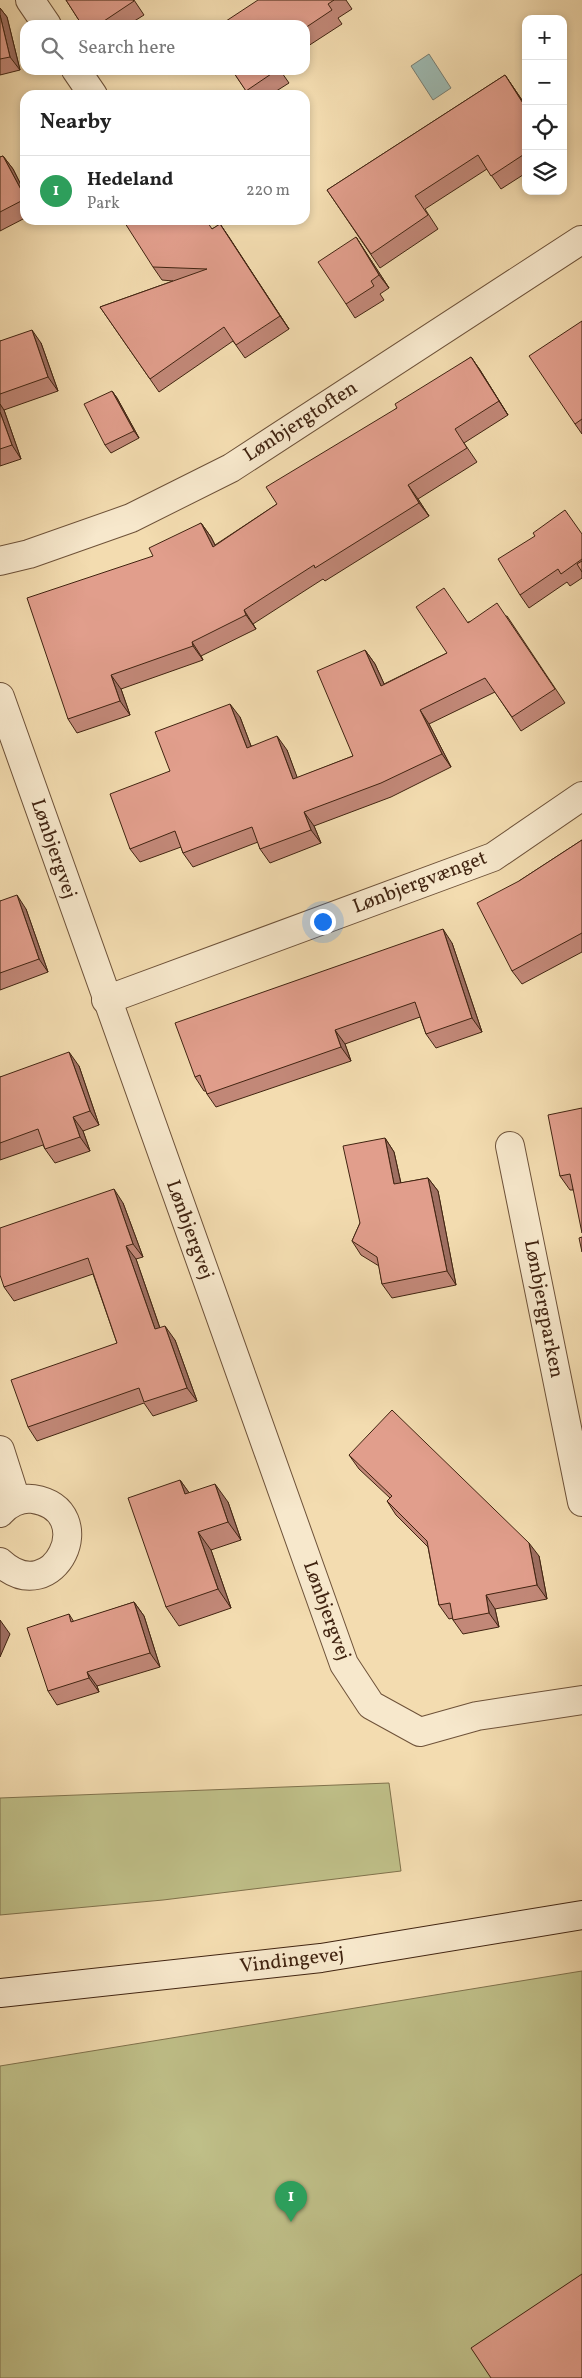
<!DOCTYPE html>
<meta charset="utf-8">
<style>
:root{--surface:#fff;--page:#f6f6f6;--text:#222;--muted:#767676;--line:#e0e0e0;--accent:#d93025}
body{margin:0;font-family:Vollkorn,serif;background:var(--page);color:var(--text)}
.controls{position:absolute;right:15px;top:15px;display:grid;overflow:hidden;border-radius:10px;box-shadow:0 2px 8px #0003}
.controls button{width:45px;height:45px;display:grid;place-items:center;padding:0;border:0;border-bottom:1px solid var(--line);background:var(--surface);color:var(--text);font:25px sans-serif}
.you{position:absolute;left:322px;top:921px;width:18px;height:18px;margin:-12px;border:4px solid #fff;border-radius:50%;background:#1a73e8;box-shadow:0 0 0 8px #1a73e833}
.badge{display:grid;place-items:center;width:32px;height:32px;border-radius:50%;background:var(--accent);color:#fff;font-size:16px;font-weight:700}
.pin{position:absolute;translate:-50% -41px;filter:drop-shadow(0 1px 2px #0008)}
.pin::after{content:'';position:absolute;top:26px;width:18px;height:15px;background:inherit;clip-path:polygon(0 0,100% 0,50% 100%)}
.list{margin:0;padding:0;list-style:none}
h2{display:flex;justify-content:space-between;align-items:center;height:65px;margin:0;padding:0 20px;font-size:21px}
h2 small{font-size:16px;font-weight:400;color:var(--muted)}
.list li{display:grid;grid-template-columns:32px 1fr auto;gap:15px;align-items:center;box-sizing:border-box;height:70px;padding:0 20px;border-top:1px solid var(--line)}
.list b{display:block;font-size:19px;white-space:nowrap}
.list p{margin:0;font-size:16px;white-space:nowrap;color:var(--muted)}
.list em{font-size:16px;font-style:normal;color:var(--muted)}
.icon{flex:none;width:28px;height:28px;fill:none;stroke:currentColor;stroke-width:2;stroke-linecap:round;stroke-linejoin:round}
.map{position:relative;flex:none;width:582px;height:2378px;overflow:hidden}
.search{position:absolute;background:var(--surface);box-shadow:0 2px 8px #0003;left:20px;top:20px;width:290px;height:55px;display:flex;align-items:center;gap:12px;box-sizing:border-box;padding:0 18px;border-radius:15px;color:var(--muted);font-size:19px}
.panel{position:absolute;background:var(--surface);box-shadow:0 2px 8px #0003;left:20px;top:90px;width:290px;height:135px;border-radius:15px}
.map>svg:first-child{display:block}
.green{fill:#bfbf88;stroke:#80724c}
.water{fill:#9dbab2;stroke:#787e72}
.lines{fill:none;stroke-linecap:round;stroke-linejoin:round}
.street-casing{stroke:#6e5239;stroke-width:30}
.secondary-casing{stroke:#412411;stroke-width:30}
.street{stroke:#f7e8cc;stroke-width:28}
.secondary{stroke:#f7e8cc;stroke-width:28}
.wall{fill:#c28878;stroke:#412411}
.shaded-wall{fill:#9e6f62;stroke:#412411}
.building{fill:#e19e8c;stroke:#412411}
.labels{text-anchor:middle;dominant-baseline:central;stroke-width:4;stroke-linejoin:round;paint-order:stroke}
.street-label{font-size:20px;fill:#412411;stroke:#f7e8cc}
</style>
<div class="map">
<svg width="582" height="2378" viewBox="0 0 582 2378">
<rect width="100%" height="100%" fill="#f3dcb0"/>
<filter id="stains"><feTurbulence type="fractalNoise" baseFrequency=".004" numOctaves="4"/><feColorMatrix values="0 0 0 0 .2 0 0 0 0 .09 0 0 0 0 .02 0 0 0 .5 -.17"/></filter>
<radialGradient id="worn" r=".72"><stop offset=".6" stop-color="#630" stop-opacity="0"/><stop offset="1" stop-color="#630" stop-opacity=".3"/></radialGradient>
<g class="green">
<path d="M389 1783 401 1871 163 1900 0 1915V1798Z"/>
<path d="M582 1971V2378H0V2066Z"/>
</g>
<path class="water" d="M429 54 451 88 433 100 411 66Z"/>
<g class="lines">
<defs>
<g id="street">
<path d="M30 0 47 25"/>
<path d="M76 70 93 95"/>
<path d="M0 561 29 554 131 518 231 468 581 240"/>
<path d="M0 697 344 1664 371 1705 420 1732 477 1716 582 1700"/>
<path d="M106 1000 493 857 582 796"/>
<path d="M510 1146 582 1502"/>
<path d="M0 1450 16 1500"/>
<path d="M0 1513C7 1504 21 1497 33 1499 102 1510 54 1612 0 1562"/>
</g>
<path id="secondary" d="M0 1993 321 1958 582 1915"/>
</defs>
<use href="#street" class="street-casing"/>
<use href="#secondary" class="secondary-casing"/>
<use href="#street" class="street"/>
<use href="#secondary" class="secondary"/>
</g>
<g class="wall">
<path d="M66 0H134L144 15 128 25H82Z"/>
<path d="M258 0H346L352 9 338 18 342 24 305 48V25Z"/>
<path d="M0 8 7 17 20 70 0 75Z"/>
<path d="M232 70H280L289 83 270 95H249Z"/>
<path d="M505 75 526 106V173L501 189 487 169 425 209 438 229 380 268 327 190Z"/>
<path d="M3 156 13 169 25 193V218L0 231V157Z"/>
<path d="M220 224 289 329 245 358 233 341 159 392 100 307 173 281 162 280 153 267Z"/>
<path d="M356 237 365 251 389 288 380 294 384 300 355 318 346 304Z"/>
<path d="M582 321V434L575 424Z"/>
<path d="M0 341 41 343 58 391 4 410 21 459 0 466Z"/>
<path d="M471 357 480 370 508 415 464 443 477 462 418 499 429 516 325 581 323 579 253 624 256 629 201 656 203 660 121 689 130 715 77 733 68 719 153 556 201 523 211 537 215 545 277 504 397 408Z"/>
<path d="M112 391 117 398 139 438 111 453 105 445Z"/>
<path d="M582 534V578L570 586 567 582 529 608 520 595Z"/>
<path d="M507 616 565 703 521 731 495 692 429 724 451 767 391 797 314 826 321 843 270 863 260 849 258 842 193 867 183 853 181 847 140 862 130 849 170 771 240 717 251 746 287 750 297 778 353 756 365 650 375 664 384 684 447 653 468 622Z"/>
<path d="M582 840V952L522 984 512 971 519 881Z"/>
<path d="M0 901 26 909 48 972 0 990Z"/>
<path d="M452 943 482 1032 436 1048 426 1034 420 1017 345 1044 351 1061 216 1107 207 1094 206 1091H204L195 1077Z"/>
<path d="M79 1066 99 1125 83 1131 90 1151 55 1163 45 1149 43 1145 0 1160V1077Z"/>
<path d="M582 1108 573 1190H570L560 1176Z"/>
<path d="M385 1138 394 1152 401 1183 428 1178 438 1191 456 1285 392 1298 382 1284 379 1266 361 1255 352 1241 360 1223Z"/>
<path d="M123 1203 143 1257 136 1259 160 1328 175 1340 197 1401 153 1416 144 1403 37 1441 28 1427 117 1343 93 1274 14 1301 4 1287Z"/>
<path d="M349 1455 539 1556 547 1599 495 1609 499 1627 463 1634 453 1620V1618L449 1619 439 1605 428 1547 396 1515 387 1501 390 1498 359 1469Z"/>
<path d="M180 1480 189 1493 228 1502 241 1540 211 1550 231 1608 179 1626 166 1607Z"/>
<path d="M134 1602 144 1616 160 1667 97 1686 99 1692 57 1705 48 1691 69 1614 74 1622Z"/>
</g>
<g class="shaded-wall">
<path d="M0 8 7 17 20 70 10 57 0 15Z"/>
<path d="M505 75 526 106V108Z"/>
<path d="M3 156 13 169 25 193V197Z"/>
<path d="M220 224 229 237 289 329 280 316Z"/>
<path d="M356 237 365 251 389 288 379 275Z"/>
<path d="M32 330 41 343 58 391 48 377Z"/>
<path d="M471 357 480 370 508 415 499 401Z"/>
<path d="M112 391 117 398 139 438 134 431Z"/>
<path d="M0 404 4 410 21 459 12 445 0 412Z"/>
<path d="M408 485 418 499 429 516 419 503Z"/>
<path d="M201 523 211 537 223 561 213 547Z"/>
<path d="M244 610 253 624 256 629 246 615Z"/>
<path d="M192 642 201 656 203 660 193 646Z"/>
<path d="M365 650 375 664 391 699 381 686Z"/>
<path d="M111 675 121 689 130 715 120 701Z"/>
<path d="M230 704 240 717 257 762 247 748Z"/>
<path d="M420 710 429 724 451 767 442 754Z"/>
<path d="M277 736 287 750 303 793 293 779Z"/>
<path d="M304 812 314 826 321 843 311 830Z"/>
<path d="M17 895 26 909 48 972 39 959Z"/>
<path d="M443 929 452 943 482 1032 472 1018Z"/>
<path d="M335 1030 345 1044 351 1061 341 1047Z"/>
<path d="M69 1052 79 1066 99 1125 90 1111Z"/>
<path d="M73 1117 83 1131 90 1151 80 1137Z"/>
<path d="M385 1138 394 1152 404 1198 394 1184Z"/>
<path d="M428 1178 438 1191 456 1285 447 1271Z"/>
<path d="M114 1189 123 1203 143 1257 133 1244Z"/>
<path d="M126 1246 136 1259 165 1343 155 1329Z"/>
<path d="M165 1326 175 1340 197 1401 187 1388Z"/>
<path d="M180 1480 193 1498 185 1494Z"/>
<path d="M215 1484 228 1502 241 1540 228 1522Z"/>
<path d="M198 1532 211 1550 231 1608 218 1589Z"/>
<path d="M529 1543 539 1556 547 1599 537 1585Z"/>
<path d="M486 1595 495 1609 499 1627 489 1613Z"/>
<path d="M134 1602 144 1616 160 1667 150 1653Z"/>
<path d="M0 1620 10 1634 0 1657Z"/>
<path d="M87 1672 97 1686 99 1692 89 1678Z"/>
</g>
<g class="building">
<path d="M66 0H133L134 1 98 25H82Z"/>
<path d="M258 0H334L328 4 332 10 305 28V25H220Z"/>
<path d="M0 15 10 57 0 59Z"/>
<path d="M232 70H277L246 91Z"/>
<path d="M505 75 526 108V153L491 176 478 155 415 196 428 215 371 254 327 190Z"/>
<path d="M3 156 25 197V199L0 212V157Z"/>
<path d="M123 220H206L212 229 220 224 280 316 236 345 224 327 150 379 100 307 207 269 153 267Z"/>
<path d="M356 237 379 275 371 281 374 286 346 304 318 262Z"/>
<path d="M582 321V419L575 424 529 356Z"/>
<path d="M32 330 48 377 0 394V341Z"/>
<path d="M471 357 499 401 455 429 467 448 408 485 419 503 315 568 314 565 244 610 246 615 192 642 193 646 111 675 120 701 68 719 27 598 153 556 149 548 201 523 213 547 277 504 266 487 397 408 395 404Z"/>
<path d="M112 391 134 431 105 445 84 404Z"/>
<path d="M0 412 12 445 0 449Z"/>
<path d="M565 510 582 534V559L561 574 558 569 520 595 498 559 535 536 533 533Z"/>
<path d="M582 561V572L577 564Z"/>
<path d="M444 588 468 623 497 603 555 689 512 717 485 678 420 710 442 754 381 783 304 812 311 830 260 849 252 827 183 853 175 831 130 849 110 794 170 771 155 732 230 704 247 748 277 736 293 779 353 756 317 671 365 650 381 686 447 653 416 607Z"/>
<path d="M582 840V933L512 971 477 903 519 881Z"/>
<path d="M17 895 39 959 0 973V901Z"/>
<path d="M443 929 472 1018 426 1034 415 1002 335 1030 341 1047 207 1094 200 1075 195 1077 175 1023Z"/>
<path d="M69 1052 90 1111 73 1117 80 1137 45 1149 38 1129 0 1143V1077Z"/>
<path d="M582 1108V1233L570 1174 560 1176 548 1115Z"/>
<path d="M385 1138 394 1184 428 1178 447 1271 382 1284 377 1257 352 1241 360 1223 343 1146Z"/>
<path d="M114 1189 133 1244 126 1246 155 1329 165 1326 187 1388 144 1402 139 1388 28 1427 11 1380 117 1343 88 1258 4 1287 0 1275V1228Z"/>
<path d="M582 1237V1252L579 1238Z"/>
<path d="M392 1410 529 1543 537 1585 486 1595 489 1613 453 1620 450 1603 439 1605 427 1541 387 1501 392 1496 349 1455Z"/>
<path d="M180 1480 185 1494 215 1484 228 1522 198 1532 218 1589 166 1607 128 1498Z"/>
<path d="M134 1602 150 1653 87 1672 89 1678 48 1691 27 1628 69 1614 71 1622Z"/>
<path d="M582 2274V2378H491L471 2348Z"/>
</g>
<g class="labels">
<g class="street-label">
<text transform="translate(301 422) rotate(-33)">Lønbjergtoften</text>
<text transform="translate(53 849) rotate(71)">Lønbjergvej</text>
<text transform="translate(420 883) rotate(-21)">Lønbjergvænget</text>
<text transform="translate(189 1230) rotate(70)">Lønbjergvej</text>
<text transform="translate(543 1309) rotate(79)">Lønbjergparken</text>
<text transform="translate(326 1611) rotate(70)">Lønbjergvej</text>
<text transform="translate(292 1961) rotate(-7)">Vindingevej</text>
</g>
</g>
<rect width="100%" height="100%" filter="url(#stains)"/>
<rect width="100%" height="100%" fill="url(#worn)"/>
</svg>
<div class="controls">
<button>+</button>
<button>−</button>
<button><svg class="icon" aria-label="locate" viewBox="0 0 24 24"><circle cx="12" cy="12" r="6"/><path d="M12 2v4M12 18v4M2 12h4M18 12h4"/></svg></button>
<button><svg class="icon" aria-label="layers" viewBox="0 0 24 24"><path d="M12 4l9 5-9 5-9-5zM3 14l9 5 9-5"/></svg></button>
</div>
<div class="you"></div>
<div class="pin badge" style="left:291px;top:2222px;background:#2e9e5b">1</div>
<div class="search"><svg class="icon" aria-label="search" viewBox="0 0 24 24"><circle cx="10" cy="10" r="6"/><path d="M15 15l6 6"/></svg>Search here</div>
<section class="panel">
<h2>Nearby<small></small></h2>
<ul class="list">
<li><span class="badge" style="background:#2e9e5b">1</span><div><b>Hedeland</b><p>Park</p></div><em>220 m</em></li>
</ul>
</section>
</div>
